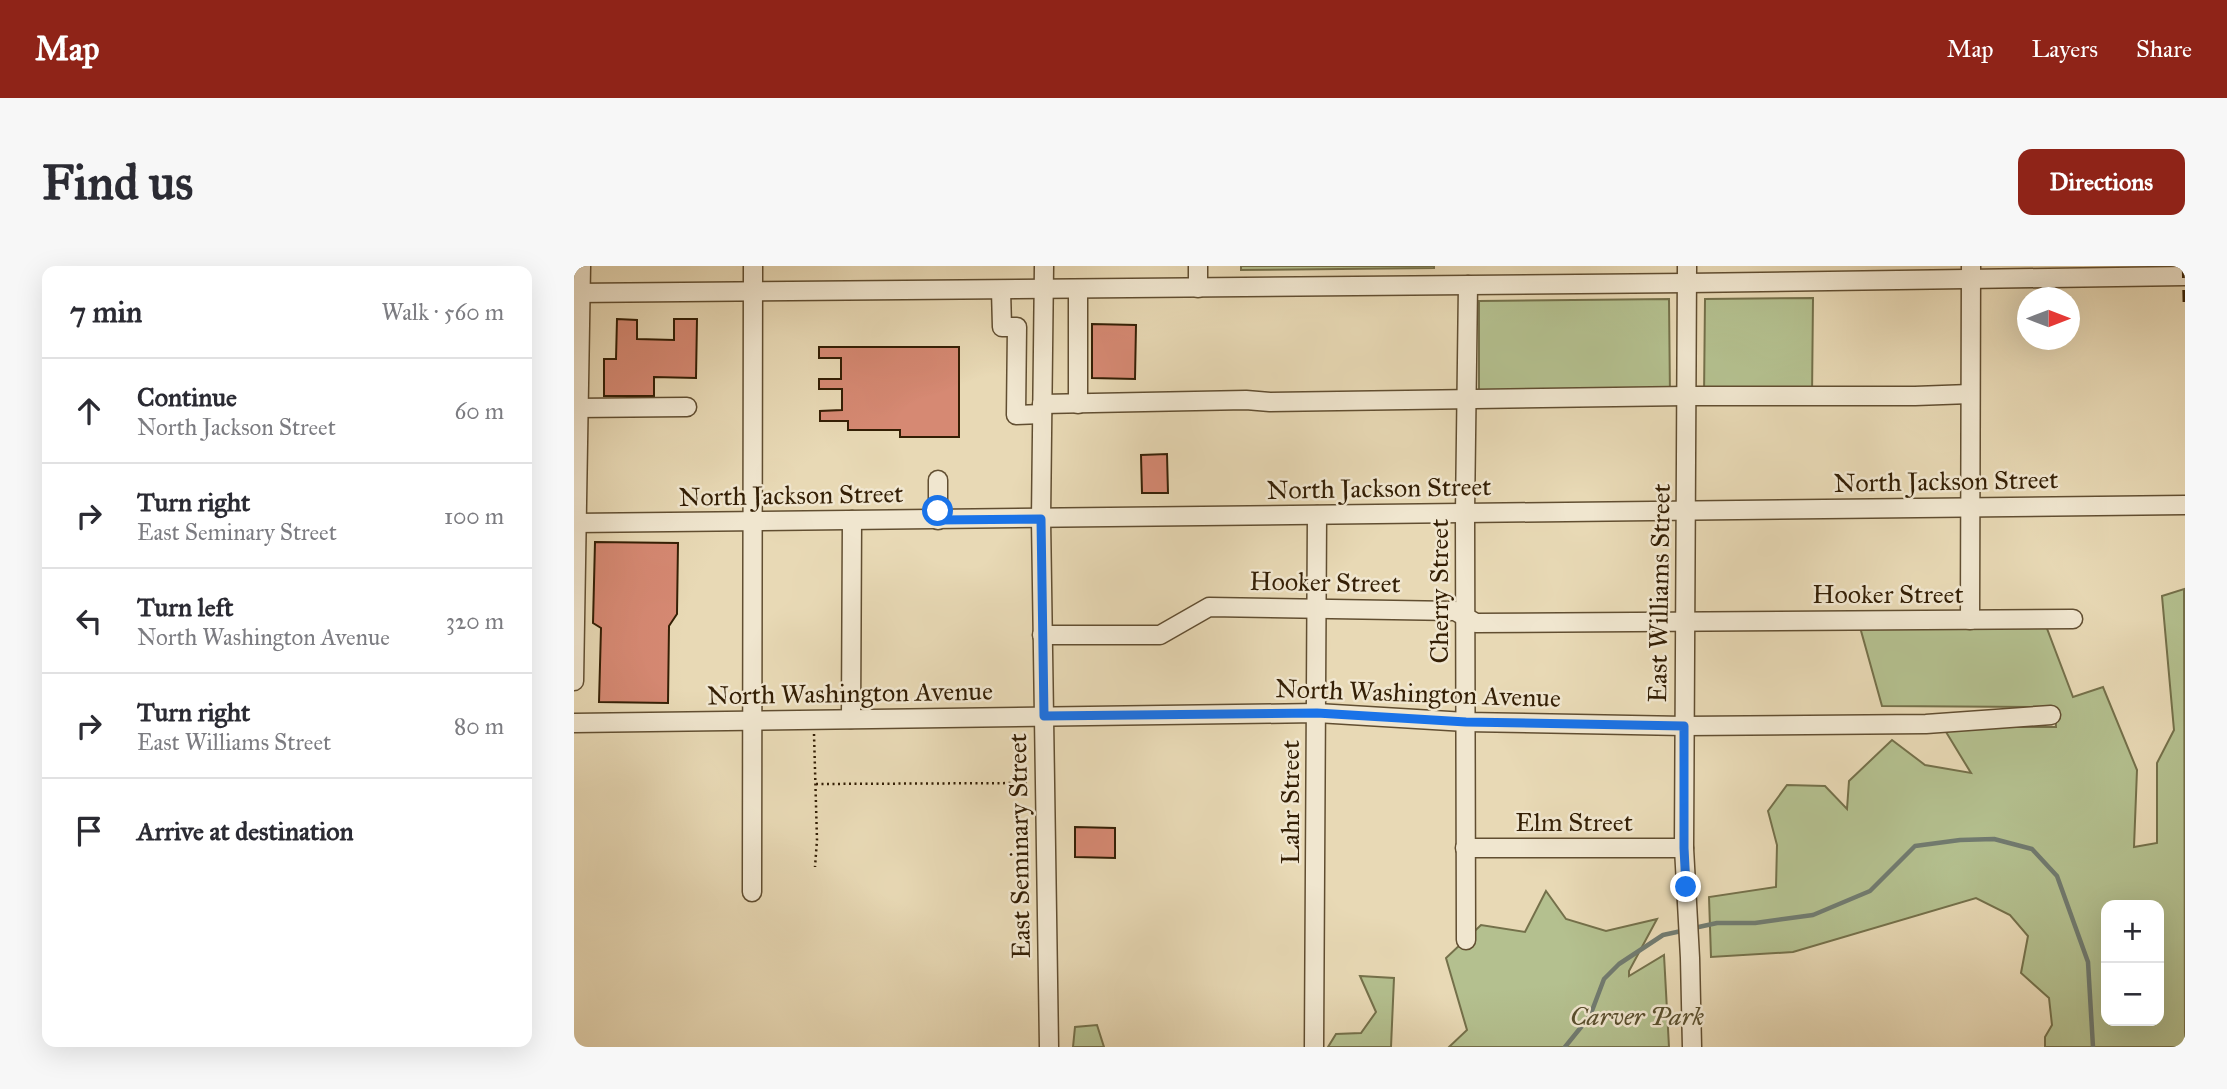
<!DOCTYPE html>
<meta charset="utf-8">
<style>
:root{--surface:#fff;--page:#f7f7f7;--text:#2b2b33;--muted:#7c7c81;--line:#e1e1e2;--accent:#8f2418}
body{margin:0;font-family:"IM FELL Great Primer",serif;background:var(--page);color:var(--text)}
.controls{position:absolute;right:21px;bottom:21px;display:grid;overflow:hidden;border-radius:14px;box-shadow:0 7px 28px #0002}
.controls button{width:63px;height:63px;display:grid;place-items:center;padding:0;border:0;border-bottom:2px solid var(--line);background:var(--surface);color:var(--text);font:35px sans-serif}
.compass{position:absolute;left:1443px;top:21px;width:63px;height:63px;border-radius:50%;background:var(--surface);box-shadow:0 7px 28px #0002;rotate:90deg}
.stop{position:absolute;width:21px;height:21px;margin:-16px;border:5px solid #1a73e8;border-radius:50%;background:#fff}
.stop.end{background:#1a73e8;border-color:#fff;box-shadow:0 2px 7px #0008}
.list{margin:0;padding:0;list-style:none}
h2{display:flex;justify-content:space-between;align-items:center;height:91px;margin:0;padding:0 28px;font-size:30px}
h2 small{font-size:23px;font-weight:400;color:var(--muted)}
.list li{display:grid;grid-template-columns:46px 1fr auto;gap:21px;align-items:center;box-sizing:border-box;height:105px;padding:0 28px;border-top:2px solid var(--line)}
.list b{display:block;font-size:26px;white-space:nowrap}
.list p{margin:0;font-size:23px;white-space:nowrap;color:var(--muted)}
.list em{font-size:23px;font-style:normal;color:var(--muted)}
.icon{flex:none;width:38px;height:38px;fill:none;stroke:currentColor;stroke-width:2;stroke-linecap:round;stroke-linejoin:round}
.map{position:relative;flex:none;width:1611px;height:781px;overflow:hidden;border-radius:14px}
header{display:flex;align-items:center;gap:42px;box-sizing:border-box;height:98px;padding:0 35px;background:var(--accent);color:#fff}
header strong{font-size:33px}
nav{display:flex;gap:38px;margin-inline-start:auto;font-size:24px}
.intro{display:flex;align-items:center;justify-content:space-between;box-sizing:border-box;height:168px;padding:0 42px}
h1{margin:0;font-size:49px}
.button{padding:18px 32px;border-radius:14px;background:var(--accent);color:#fff;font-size:24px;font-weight:700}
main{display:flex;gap:42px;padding:0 42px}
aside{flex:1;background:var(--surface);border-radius:14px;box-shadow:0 7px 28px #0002}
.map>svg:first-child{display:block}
.green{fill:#b4c08f;stroke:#74704a;stroke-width:2;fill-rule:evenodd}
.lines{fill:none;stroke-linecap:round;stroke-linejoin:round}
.stream{stroke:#717b70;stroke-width:4.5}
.building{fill:#d68973;stroke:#341f05;stroke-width:2}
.minor-casing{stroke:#614e31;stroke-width:21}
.path{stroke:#341f05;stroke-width:2.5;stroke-dasharray:2 3.5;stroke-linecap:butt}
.minor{stroke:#f0e6cf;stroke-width:18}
.rail{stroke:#341f05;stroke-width:4.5;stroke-dasharray:12 12;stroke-linecap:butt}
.route{stroke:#1a73e8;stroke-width:9}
.labels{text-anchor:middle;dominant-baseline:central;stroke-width:5;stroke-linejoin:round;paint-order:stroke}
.street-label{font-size:26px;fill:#341f05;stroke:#f0e6cf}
.park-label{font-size:26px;font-style:italic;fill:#5a4f2e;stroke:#f0e6cf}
</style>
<header>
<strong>Map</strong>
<nav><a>Map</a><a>Layers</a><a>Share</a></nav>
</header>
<div class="intro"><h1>Find us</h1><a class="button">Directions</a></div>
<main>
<aside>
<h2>7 min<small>Walk · 560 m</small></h2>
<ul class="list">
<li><svg class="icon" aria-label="ahead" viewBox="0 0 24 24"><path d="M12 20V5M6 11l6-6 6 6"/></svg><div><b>Continue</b><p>North Jackson Street</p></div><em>60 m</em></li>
<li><svg class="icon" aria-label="right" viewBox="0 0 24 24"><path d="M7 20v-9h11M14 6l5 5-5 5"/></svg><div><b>Turn right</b><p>East Seminary Street</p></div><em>100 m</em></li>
<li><svg class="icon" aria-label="left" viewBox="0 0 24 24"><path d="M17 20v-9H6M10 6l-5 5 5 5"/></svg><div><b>Turn left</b><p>North Washington Avenue</p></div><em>320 m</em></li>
<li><svg class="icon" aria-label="right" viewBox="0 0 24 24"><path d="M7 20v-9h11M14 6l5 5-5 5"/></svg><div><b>Turn right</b><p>East Williams Street</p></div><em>80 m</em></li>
<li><svg class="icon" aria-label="arrive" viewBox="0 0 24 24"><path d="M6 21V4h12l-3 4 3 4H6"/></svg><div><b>Arrive at destination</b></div></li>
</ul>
</aside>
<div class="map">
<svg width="1611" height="781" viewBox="0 0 1611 781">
<rect width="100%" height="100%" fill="#e8d9b5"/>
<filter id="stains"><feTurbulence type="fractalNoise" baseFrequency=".00286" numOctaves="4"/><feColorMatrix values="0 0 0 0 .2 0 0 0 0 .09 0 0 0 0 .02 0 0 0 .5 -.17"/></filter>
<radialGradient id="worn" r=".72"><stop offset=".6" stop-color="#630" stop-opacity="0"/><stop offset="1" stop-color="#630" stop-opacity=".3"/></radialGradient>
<g class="green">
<path d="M667 0H860V2L667 4Z"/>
<path d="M1239 32 1238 131H1130L1131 33Z"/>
<path d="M1095 33 1096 131 905 132V35Z"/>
<path d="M1610 323 1611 781H1471V771L1478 759 1475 732 1447 707 1454 670 1436 649 1402 632 1219 686 1137 691 1135 631 1202 621 1203 579 1194 545 1213 519 1251 520 1273 543 1275 515 1318 474 1351 499 1397 507 1369 461H1482L1481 441 1308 440 1284 354 1472 360 1499 431 1529 421 1563 504 1560 581 1583 577V497L1600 464 1588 330ZM1532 639H1585V755H1532Z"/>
<path d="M972 625 992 653 1032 665 1083 653 1055 705V710L1090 689 1095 781H875L893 764 872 692 907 659 951 666Z"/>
<path d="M786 710 820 712 817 781H754L762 768 787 767 802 746Z"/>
<path d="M523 759 530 781H499L501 761Z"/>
</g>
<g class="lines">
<g class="stream">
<path d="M1120 662 1143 657H1181L1239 649 1296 625 1341 580 1386 574 1420 573 1458 583 1483 610 1514 696 1519 781"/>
<path d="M991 781 1016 750 1030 713 1045 698 1089 669 1112 664"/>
</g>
</g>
<g class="building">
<path d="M43 53 63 54V73L100 74V53H123L122 112 80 111V130H30V93H42Z"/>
<path d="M518 58 562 59 561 113 518 112Z"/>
<path d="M245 81H385V171H326V164H274V155H246V145L268 144V123H245V113H267V92H245Z"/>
<path d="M593 188 594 227H568L567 189Z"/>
<path d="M21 276 104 277 103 348 95 360 94 437 25 436 27 362 19 357Z"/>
<path d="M501 561 541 562V592L501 591Z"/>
</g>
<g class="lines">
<defs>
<g id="minor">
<path d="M470 0 467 253 475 781"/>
<path d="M1113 0 1110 582 1116 692 1118 781"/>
<path d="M624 22V0"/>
<path d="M504 23V138"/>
<path d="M427 24 428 61H443L442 149 468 148"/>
<path d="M0 27 1113 17 1611 10"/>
<path d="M468 138 672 134 696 136 1113 130H1341L1396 128"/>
<path d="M0 142 113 141"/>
<path d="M364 214V254"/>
<path d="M0 257 1611 239"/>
<path d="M1396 354 1397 0"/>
<path d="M468 369H586L635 341 881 345 902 357 1499 353"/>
<path d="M0 415 7 0"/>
<path d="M277 453 278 254"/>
<path d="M0 457 743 447 892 456 1110 460 1352 458 1477 449"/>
<path d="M891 582H1110"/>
<path d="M178 626 179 0"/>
<path d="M892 674 891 247 894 19"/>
<path d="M740 781 743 249"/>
</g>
</defs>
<use href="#minor" class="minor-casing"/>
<g class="path">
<path d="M240 468 243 574 241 601"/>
<path d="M242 518 456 517"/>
</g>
<use href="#minor" class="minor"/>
<path class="rail" d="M1610 0 1611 43"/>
</g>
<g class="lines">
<path class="route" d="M364 245V254L467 253 470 450 743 447 892 456 1110 460V582L1112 621"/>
</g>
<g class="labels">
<g class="street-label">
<text transform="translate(1372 215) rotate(-1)">North Jackson Street</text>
<text transform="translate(805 222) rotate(-1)">North Jackson Street</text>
<text transform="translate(217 229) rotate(-1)">North Jackson Street</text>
<text transform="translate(751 316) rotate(1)">Hooker Street</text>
<text transform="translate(865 325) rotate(-90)">Cherry Street</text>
<text transform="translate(1085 327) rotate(-89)">East Williams Street</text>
<text x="1314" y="328">Hooker Street</text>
<text transform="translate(276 427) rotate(-1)">North Washington Avenue</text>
<text transform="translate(844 427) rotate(2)">North Washington Avenue</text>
<text transform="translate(716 536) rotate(-90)">Lahr Street</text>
<text x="1000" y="556">Elm Street</text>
<text transform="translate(445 580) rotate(-91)">East Seminary Street</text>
</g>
<g class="park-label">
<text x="1063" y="750">Carver Park</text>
</g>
</g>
<rect width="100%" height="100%" filter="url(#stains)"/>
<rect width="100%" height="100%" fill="url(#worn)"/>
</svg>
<div class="controls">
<button>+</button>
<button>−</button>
</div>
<svg class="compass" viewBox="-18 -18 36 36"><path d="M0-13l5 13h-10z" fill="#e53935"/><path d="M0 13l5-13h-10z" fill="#7c7c81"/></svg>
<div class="stop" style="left:364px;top:245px"></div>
<div class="stop end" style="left:1112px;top:621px"></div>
</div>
</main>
